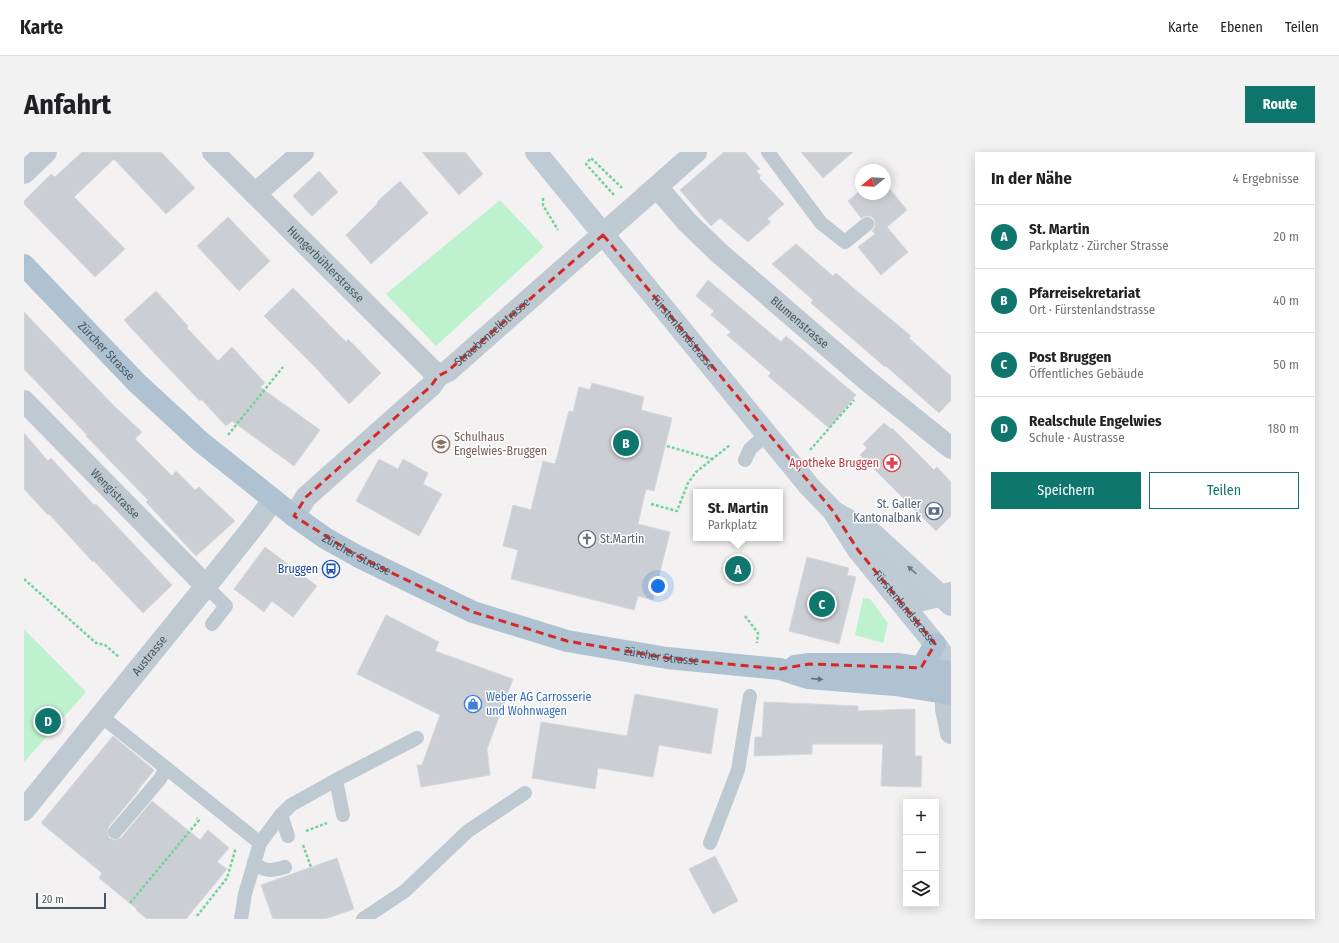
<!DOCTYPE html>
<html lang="de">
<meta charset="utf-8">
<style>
:root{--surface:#fff;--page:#f2f2f2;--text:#202124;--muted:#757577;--line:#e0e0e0;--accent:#0f766e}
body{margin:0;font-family:"Fira Sans Condensed",sans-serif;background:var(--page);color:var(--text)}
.controls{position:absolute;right:12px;bottom:12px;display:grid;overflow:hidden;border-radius:0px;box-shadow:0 2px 10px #0003}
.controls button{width:36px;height:36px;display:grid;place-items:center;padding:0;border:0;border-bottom:1px solid var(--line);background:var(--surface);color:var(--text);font:20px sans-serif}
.compass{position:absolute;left:831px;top:12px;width:36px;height:36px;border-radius:50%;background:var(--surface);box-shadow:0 2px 10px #0003;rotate:252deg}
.scale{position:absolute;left:12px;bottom:10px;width:70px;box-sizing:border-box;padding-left:4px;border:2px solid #475660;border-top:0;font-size:11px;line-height:14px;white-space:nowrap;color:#475660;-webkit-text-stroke:3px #fff;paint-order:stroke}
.you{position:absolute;left:634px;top:434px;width:14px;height:14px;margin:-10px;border:3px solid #fff;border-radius:50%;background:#1a73e8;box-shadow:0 0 0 6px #1a73e833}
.badge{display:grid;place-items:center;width:26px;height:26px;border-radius:50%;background:var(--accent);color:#fff;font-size:13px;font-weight:700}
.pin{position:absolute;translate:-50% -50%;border:2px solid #fff;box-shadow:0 1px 4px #0006}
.popup{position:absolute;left:669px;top:337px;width:90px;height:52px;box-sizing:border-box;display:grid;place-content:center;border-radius:0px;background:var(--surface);filter:drop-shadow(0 1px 3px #0005);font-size:13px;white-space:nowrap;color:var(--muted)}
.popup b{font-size:15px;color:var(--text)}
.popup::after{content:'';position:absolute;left:50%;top:100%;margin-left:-8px;border:8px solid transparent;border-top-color:var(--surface)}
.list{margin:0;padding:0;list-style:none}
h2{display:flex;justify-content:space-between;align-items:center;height:52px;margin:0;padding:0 16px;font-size:17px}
h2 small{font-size:13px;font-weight:400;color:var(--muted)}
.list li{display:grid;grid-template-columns:26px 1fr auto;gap:12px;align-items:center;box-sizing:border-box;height:64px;padding:0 16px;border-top:1px solid var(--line)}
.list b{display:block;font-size:15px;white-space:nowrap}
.list p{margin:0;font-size:13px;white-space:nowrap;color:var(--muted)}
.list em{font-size:13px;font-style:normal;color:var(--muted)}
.actions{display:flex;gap:8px;padding:12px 16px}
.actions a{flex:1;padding:9px 0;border:1px solid var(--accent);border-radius:0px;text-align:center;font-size:14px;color:var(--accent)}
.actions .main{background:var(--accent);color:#fff}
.icon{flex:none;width:22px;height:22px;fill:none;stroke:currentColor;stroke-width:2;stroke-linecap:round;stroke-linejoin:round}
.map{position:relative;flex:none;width:927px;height:767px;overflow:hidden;border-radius:0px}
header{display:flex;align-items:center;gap:24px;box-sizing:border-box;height:56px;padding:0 20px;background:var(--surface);border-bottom:1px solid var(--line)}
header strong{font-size:19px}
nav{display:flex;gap:22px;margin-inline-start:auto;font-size:14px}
.intro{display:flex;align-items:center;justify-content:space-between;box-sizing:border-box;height:96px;padding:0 24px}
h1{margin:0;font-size:28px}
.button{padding:10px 18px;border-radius:0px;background:var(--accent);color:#fff;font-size:14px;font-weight:700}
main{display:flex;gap:24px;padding:0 24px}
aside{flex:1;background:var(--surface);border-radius:0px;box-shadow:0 2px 10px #0003}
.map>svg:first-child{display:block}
.green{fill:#bef2ce}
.building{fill:#cbced3;stroke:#d5d7dd}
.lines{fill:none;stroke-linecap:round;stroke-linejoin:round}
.path{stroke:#73d39d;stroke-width:2.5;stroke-dasharray:3 2;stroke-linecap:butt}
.service{stroke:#bec9d1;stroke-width:14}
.minor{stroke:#bec9d1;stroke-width:22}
.secondary{stroke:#becbd5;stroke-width:22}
.primary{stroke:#afc2d1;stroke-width:22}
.oneway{fill:#6b7983}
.oneway2{fill:#61717c}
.marked{fill:none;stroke:#d62828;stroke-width:3;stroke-dasharray:8 5;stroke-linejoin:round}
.labels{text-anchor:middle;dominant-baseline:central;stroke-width:3;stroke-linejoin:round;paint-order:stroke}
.street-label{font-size:12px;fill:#475660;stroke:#fff}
.education-label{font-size:12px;fill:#785e54;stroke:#fff;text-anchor:start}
.health-label{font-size:12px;fill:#be3a42;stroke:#fff;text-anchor:end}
.service-label{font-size:12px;fill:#4e5e75;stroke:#fff;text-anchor:end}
.worship-label{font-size:12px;fill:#5b616d;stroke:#fff;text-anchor:start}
.transit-label{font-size:12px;fill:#164399;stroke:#fff;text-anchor:end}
.shop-label{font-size:12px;fill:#366cbe;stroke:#fff;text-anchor:start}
</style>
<header>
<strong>Karte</strong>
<nav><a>Karte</a><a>Ebenen</a><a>Teilen</a></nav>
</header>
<div class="intro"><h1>Anfahrt</h1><a class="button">Route</a></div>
<main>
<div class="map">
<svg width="927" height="767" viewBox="0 0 927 767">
<rect width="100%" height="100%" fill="#f3f1f1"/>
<g class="green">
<path d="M476 48 520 95 412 194 362 142Z"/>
<path d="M839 446 846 447 864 471 859 491 831 483Z"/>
<path d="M0 477 62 540 0 610Z"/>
</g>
<g class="building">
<path d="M58 0H137L171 36 142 62 90 7 50 45 101 97 71 125 0 52V49L27 22 31 25Z"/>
<path d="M398 0H441L459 22 435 43Z"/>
<path d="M700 0H721L736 17 732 19 737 24 735 26 760 52 743 67 747 70 724 90 696 66 687 74 656 38Z"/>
<path d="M777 0H829L799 26Z"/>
<path d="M295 19 314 40 288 64 269 44Z"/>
<path d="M376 29 404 61 347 112 322 83 354 51 353 50Z"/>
<path d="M861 31 883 58 863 75 884 100 857 123 834 95 851 82 848 79 851 75V70L849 66 846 64H841L837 66 824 49 837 38V42H861Z"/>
<path d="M204 65 246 109 215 139 173 94Z"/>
<path d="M772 92 809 124 812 121 834 140 887 184 885 186 927 224V248L915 261 862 214 861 215 787 151 789 148 748 112Z"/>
<path d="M684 128 757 190 762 184 832 243 805 276 744 224 747 221 703 183 707 180 687 163 690 159 672 144Z"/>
<path d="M269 136 322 190 324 187 357 221 325 252 293 217 240 164Z"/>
<path d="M132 139 164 174 163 176 194 209 208 195 241 231 236 235 296 278 270 314 208 269 202 274 177 247 176 249 133 204 100 168Z"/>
<path d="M0 160 90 254 118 280 111 287 148 324 152 319 171 338 175 335 211 369 172 404 122 350 124 348 62 284 63 283 0 217Z"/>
<path d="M568 231 620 245 617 258 648 266 630 339 622 337 614 372 646 380 629 448 614 444 610 458 487 427 494 398 479 394 489 353 507 358 519 309 531 312 545 259 549 260 555 235 566 238Z"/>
<path d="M860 271 867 277 868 276 910 318 913 315 927 330V364L912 379 836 303 843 296 839 292Z"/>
<path d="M0 281 24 309 27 306 70 353 72 352 148 433 119 461 70 409 69 410 25 362 24 363 0 337Z"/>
<path d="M355 307 374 317 379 307 404 321 399 332 418 342 395 384 332 349Z"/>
<path d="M241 395 293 434 269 465 248 449 240 460 210 437Z"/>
<path d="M783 405 825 416 823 423 832 425 815 492 765 479Z"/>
<path d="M362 463 415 490 411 499 489 527 463 597 466 623 397 635 393 613H398L416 563 333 522Z"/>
<path d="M611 542 694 557 687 602 635 593 629 625 574 616 571 637 508 626 517 570 603 584Z"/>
<path d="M740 550 834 554V559L891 557V604H898L897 635 857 634 859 592H788V602L730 604 731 585H738Z"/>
<path d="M89 584 130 618 114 638H115L85 674 83 679 85 686 90 688 97 686 128 649 176 688 184 678 205 696 193 710 203 717 162 767H123L112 758 113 757 75 726 78 721 17 671Z"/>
<path d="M691 704 714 749 689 762 665 717Z"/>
<path d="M313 706 330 757 301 767H249L237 733Z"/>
</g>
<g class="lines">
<g class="path">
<path d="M590 43 562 12 567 6 598 36"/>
<path d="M519 46V53L534 78"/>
<path d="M204 283 259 215"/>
<path d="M643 294 688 307"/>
<path d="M786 298 830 248"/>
<path d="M627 352 653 359 664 331 672 320 706 293"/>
<path d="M0 427 72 491 81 493 95 505"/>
<path d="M721 464 734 481 733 491"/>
<path d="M282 679 303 671"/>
<path d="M279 693 287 715"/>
<path d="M106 751 175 668 173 666"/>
<path d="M173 764 203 726 211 699 209 696"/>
</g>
<g class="service">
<path d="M744 0 797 71 821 90 843 72"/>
<path d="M721 308 726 297 743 282"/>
<path d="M182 434 202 454 188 472"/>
<path d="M77 564 236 691"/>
<path d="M312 628 319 663"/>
<path d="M257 663 264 684"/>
<path d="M91 680 136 627 142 616"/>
<path d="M686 691 714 618 726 544"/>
<path d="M230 711C242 720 247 719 261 715"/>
<path d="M217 767 221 742 236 691 257 663 267 653 312 628 393 586"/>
<path d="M339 767 381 739 444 679 501 641"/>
</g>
<g class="minor">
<path id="s1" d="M189 0 414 224"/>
<path d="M0 21 22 0"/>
<path id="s2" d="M633 35 663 70 694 100 845 230 927 296"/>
<path d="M231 42 279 0"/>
<path id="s3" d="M0 249 182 434"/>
<path id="s4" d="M270 364 282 345 407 234 414 224 424 219 672 0"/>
<path d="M837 399 851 405 898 448 927 441"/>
<path d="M922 542V557L927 581"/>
<path id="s5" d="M0 658 182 434 233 370 249 348"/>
</g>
<g class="secondary">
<path id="s6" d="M512 0 785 334 809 359 834 398 911 492 927 514"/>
<path d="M812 361 849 382 927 453"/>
</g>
<g class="primary">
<path id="s7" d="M0 113 113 231 177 290 270 364 301 386 335 405 449 460 543 489 643 506 756 517 784 526 871 533 927 542"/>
<path d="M771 514 785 512H873L927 520"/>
<path d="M897 516 911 492"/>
</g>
</g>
<defs><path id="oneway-solid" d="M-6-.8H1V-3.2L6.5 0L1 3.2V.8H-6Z"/></defs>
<use class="oneway" href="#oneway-solid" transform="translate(888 418) rotate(-138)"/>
<use class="oneway2" href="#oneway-solid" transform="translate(793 527) rotate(5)"/>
<path class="marked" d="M579 83 809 359 834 398 911 492 897 516 785 512 756 517 643 506 543 489 449 460 335 405 270 364 282 345 407 234 414 224 424 219Z"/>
<defs>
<symbol id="school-ring" viewBox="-11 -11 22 22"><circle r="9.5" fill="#fff" stroke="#8d6e63" stroke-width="1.5"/><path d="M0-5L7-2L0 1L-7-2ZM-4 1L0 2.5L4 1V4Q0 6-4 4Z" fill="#8d6e63"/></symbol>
<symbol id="pharmacy-ring" viewBox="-11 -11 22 22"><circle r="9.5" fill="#fff" stroke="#e0444e" stroke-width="1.5"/><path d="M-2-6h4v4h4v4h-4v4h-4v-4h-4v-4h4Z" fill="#e0444e"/></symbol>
<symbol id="bank-ring" viewBox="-11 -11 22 22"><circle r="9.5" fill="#fff" stroke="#5c6f8a" stroke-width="1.5"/><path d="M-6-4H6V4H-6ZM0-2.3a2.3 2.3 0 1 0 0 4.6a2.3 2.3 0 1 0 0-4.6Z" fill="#5c6f8a"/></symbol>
<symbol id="church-ring" viewBox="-11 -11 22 22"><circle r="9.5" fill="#fff" stroke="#6b7280" stroke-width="1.5"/><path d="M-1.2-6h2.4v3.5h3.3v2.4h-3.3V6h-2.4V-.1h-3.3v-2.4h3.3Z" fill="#6b7280"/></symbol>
<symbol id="bus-ring" viewBox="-11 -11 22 22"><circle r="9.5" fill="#fff" stroke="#1a4fb4" stroke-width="1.5"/><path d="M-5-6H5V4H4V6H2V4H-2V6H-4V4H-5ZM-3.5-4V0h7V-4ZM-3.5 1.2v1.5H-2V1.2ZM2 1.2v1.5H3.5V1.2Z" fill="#1a4fb4"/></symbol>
<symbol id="shop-ring" viewBox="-11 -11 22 22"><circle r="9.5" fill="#fff" stroke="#3f7fe0" stroke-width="1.5"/><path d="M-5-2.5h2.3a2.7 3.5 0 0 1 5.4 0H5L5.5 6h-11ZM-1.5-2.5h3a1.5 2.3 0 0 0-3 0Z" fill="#3f7fe0"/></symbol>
</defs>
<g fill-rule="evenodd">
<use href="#school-ring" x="407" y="282" width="20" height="20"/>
<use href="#pharmacy-ring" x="858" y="301" width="20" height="20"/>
<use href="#bank-ring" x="900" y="349" width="20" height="20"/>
<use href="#church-ring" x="553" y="377" width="20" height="20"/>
<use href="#bus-ring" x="297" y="407" width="20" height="20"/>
<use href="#shop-ring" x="439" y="542" width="20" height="20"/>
</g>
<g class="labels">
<g class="street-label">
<text stroke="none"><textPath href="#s1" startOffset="159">Hungerbühlerstrasse</textPath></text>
<text stroke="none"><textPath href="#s2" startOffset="197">Blumenstrasse</textPath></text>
<text stroke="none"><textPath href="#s4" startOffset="272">Straubenzellstrasse</textPath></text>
<text stroke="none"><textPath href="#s6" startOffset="233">Fürstenlandstrasse</textPath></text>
<text stroke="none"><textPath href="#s7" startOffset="119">Zürcher Strasse</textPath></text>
<text stroke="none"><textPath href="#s3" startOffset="130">Wengistrasse</textPath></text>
<text stroke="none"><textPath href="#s7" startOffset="443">Zürcher Strasse</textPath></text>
<text stroke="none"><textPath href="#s6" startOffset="587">Fürstenlandstrasse</textPath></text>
<text stroke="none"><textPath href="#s5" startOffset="199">Austrasse</textPath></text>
<text stroke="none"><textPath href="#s7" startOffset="767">Zürcher Strasse</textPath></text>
</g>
<g class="education-label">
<text x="430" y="285">Schulhaus<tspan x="430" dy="14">Engelwies-Bruggen</tspan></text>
</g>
<g class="health-label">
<text x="855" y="311">Apotheke Bruggen</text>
</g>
<g class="service-label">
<text x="897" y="352">St. Galler<tspan x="897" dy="14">Kantonalbank</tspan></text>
</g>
<g class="worship-label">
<text x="576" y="387">St.Martin</text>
</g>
<g class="transit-label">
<text x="294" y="417">Bruggen</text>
</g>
<g class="shop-label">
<text x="462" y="545">Weber AG Carrosserie<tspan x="462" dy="14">und Wohnwagen</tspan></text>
</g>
</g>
</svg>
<div class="controls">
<button>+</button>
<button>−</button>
<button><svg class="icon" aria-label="layers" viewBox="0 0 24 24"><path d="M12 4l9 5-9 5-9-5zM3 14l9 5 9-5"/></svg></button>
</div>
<svg class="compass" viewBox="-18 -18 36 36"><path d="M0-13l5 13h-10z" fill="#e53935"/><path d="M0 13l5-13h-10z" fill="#757577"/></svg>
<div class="scale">20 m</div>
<div class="you"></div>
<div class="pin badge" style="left:714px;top:417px">A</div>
<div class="popup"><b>St. Martin</b>Parkplatz</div>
<div class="pin badge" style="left:602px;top:291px">B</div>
<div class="pin badge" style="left:798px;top:452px">C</div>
<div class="pin badge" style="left:24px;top:569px">D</div>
</div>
<aside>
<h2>In der Nähe<small>4 Ergebnisse</small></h2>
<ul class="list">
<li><span class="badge">A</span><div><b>St. Martin</b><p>Parkplatz · Zürcher Strasse</p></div><em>20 m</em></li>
<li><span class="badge">B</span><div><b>Pfarreisekretariat</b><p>Ort · Fürstenlandstrasse</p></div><em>40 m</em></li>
<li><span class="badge">C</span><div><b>Post Bruggen</b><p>Öffentliches Gebäude</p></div><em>50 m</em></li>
<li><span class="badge">D</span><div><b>Realschule Engelwies</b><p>Schule · Austrasse</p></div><em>180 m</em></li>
</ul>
<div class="actions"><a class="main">Speichern</a><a>Teilen</a></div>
</aside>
</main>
